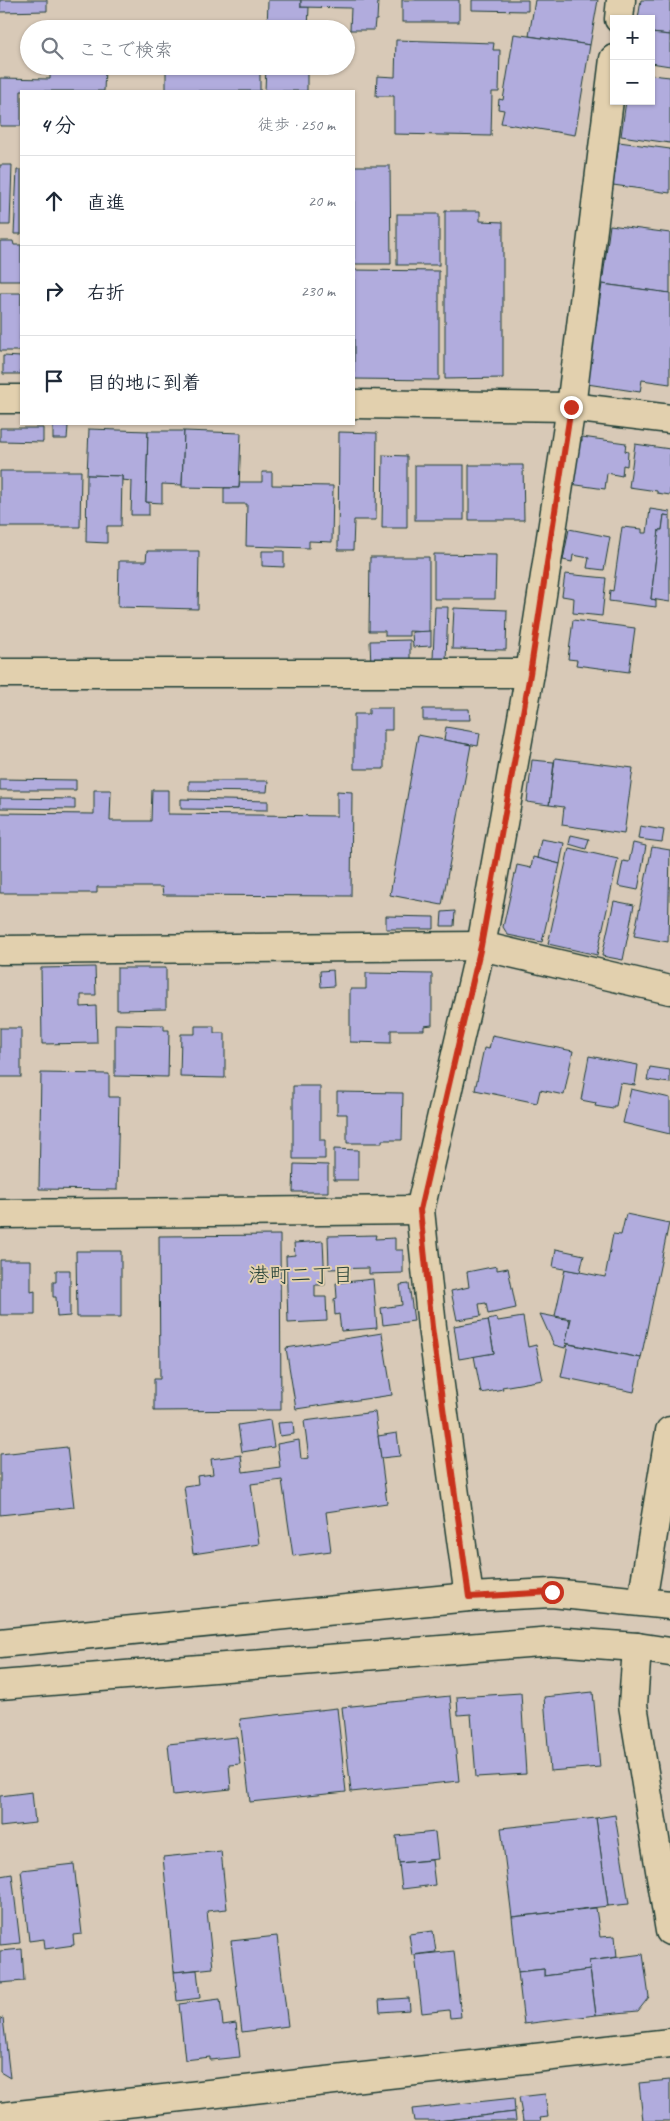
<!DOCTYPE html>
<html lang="ja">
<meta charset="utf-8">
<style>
:root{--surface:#fff;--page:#f2f2f3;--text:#1f2937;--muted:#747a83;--line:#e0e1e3}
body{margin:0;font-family:Caveat,"Klee One",sans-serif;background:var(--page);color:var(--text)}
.controls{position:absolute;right:15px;top:15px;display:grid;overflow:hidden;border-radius:0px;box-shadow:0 1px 4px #0004}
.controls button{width:45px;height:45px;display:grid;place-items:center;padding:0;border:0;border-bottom:1px solid var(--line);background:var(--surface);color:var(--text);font:25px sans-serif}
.stop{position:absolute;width:15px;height:15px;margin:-11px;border:4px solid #c8321e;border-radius:50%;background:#fff}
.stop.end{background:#c8321e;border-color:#fff;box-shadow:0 1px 5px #0008}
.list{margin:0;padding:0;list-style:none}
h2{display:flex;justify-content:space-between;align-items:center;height:65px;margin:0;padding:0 20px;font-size:21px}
h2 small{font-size:16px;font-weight:400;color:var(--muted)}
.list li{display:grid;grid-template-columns:32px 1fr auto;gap:15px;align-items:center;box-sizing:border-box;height:90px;padding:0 20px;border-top:1px solid var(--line)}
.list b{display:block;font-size:19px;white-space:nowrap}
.list em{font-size:16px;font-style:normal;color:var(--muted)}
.icon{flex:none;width:28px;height:28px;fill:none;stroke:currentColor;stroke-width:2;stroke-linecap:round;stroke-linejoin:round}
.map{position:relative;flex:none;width:670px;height:2121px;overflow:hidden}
.search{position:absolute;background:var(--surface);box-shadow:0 1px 4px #0004;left:20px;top:20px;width:335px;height:55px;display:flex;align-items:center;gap:12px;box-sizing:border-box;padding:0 18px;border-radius:28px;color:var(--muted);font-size:19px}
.panel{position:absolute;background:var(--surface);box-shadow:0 1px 4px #0004;left:20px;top:90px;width:335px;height:335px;border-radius:0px}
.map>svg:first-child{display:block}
.building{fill:#b1acdd;stroke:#1f3d34}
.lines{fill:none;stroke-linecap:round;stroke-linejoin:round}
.minor-casing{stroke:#1f3d34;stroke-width:31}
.minor{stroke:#e2d0ae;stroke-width:28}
.route{stroke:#c8321e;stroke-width:6}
.labels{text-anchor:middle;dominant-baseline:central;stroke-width:4;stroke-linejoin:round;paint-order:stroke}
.neighbourhood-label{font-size:21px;fill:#1f3d34;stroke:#e2d0ae}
</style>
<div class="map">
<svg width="670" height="2121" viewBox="0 0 670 2121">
<rect width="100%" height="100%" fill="#d8c9b7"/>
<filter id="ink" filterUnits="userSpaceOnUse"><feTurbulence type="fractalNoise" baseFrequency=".02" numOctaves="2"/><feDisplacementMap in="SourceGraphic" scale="10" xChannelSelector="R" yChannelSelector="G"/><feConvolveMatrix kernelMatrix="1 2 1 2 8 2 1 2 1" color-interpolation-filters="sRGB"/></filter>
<g filter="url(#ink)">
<g class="building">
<path d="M0 0H47V11L0 12Z"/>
<path d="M268 0H301V7H309L308 29H267Z"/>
<path d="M301 0H378L377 20H375L374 30H350L351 8 301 7Z"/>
<rect x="402" y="0" width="57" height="22"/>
<path d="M472 0H528V11L472 10Z"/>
<path d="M535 0H598L590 45 529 36Z"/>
<path d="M641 0H670V35L651 33V19H638Z"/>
<path d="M651 33 670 35V66L651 63Z"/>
<path d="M514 34 590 45 575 135 501 123 504 110 498 109 499 99 503 100Z"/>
<path d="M396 40 494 43 493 50H500L499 92H492L491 136 394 134V96H376L377 76 395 77Z"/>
<rect x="166" y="66" width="94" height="25"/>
<path d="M266 66H307V91H265Z"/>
<path d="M50 68 105 69 104 91H21V126H0V78L50 79Z"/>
<path d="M651 75 670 77V143L621 136 626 101H651Z"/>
<path d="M619 142 670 149V193L613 185Z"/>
<path d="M0 165H12L10 225H0Z"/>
<path d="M354 166H390L391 264H354Z"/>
<path d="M17 170H21V234H14Z"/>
<path d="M445 211H480V221L503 222V378L445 379Z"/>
<rect x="397" y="214" width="42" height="51"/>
<path d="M610 225 670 233V293L602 284Z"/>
<path d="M0 241H13L14 245H21V281H0Z"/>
<path d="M354 270 439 271V380L354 379Z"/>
<path d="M602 284 670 293V384L642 380 640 392 587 384Z"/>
<path d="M0 293H21L20 351H0Z"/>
<path d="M3 356 21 357V374H3Z"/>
<path d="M53 425 68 426 67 439H53Z"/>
<path d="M0 428H43V442L0 441Z"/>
<path d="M89 429 148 431 146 502H149V515H131L132 481 122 480V476L87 475Z"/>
<path d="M148 431H184L182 485 162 484V503L146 502Z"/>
<path d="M184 431 241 433 239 488 182 487Z"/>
<path d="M339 432 377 433 376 520H354L353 550H338Z"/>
<path d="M582 437 626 443 625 451 628 452 627 466 623 465 622 476 607 473 605 489 570 484 576 440 582 441Z"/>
<path d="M635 444 670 449V495L657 493V491L629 487Z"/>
<path d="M383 455 407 456V528H382Z"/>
<rect x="415" y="465" width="49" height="55"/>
<path d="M469 465H523L524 520H469Z"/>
<path d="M0 471H81L80 527H0Z"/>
<path d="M262 472H272V485L333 486 332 542 309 541V548L246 546 247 504H224V488H239L240 482H262Z"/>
<path d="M87 475 122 476 121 526H107V543L86 542Z"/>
<path d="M650 509 670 512V516L664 515 662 530H659L651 599 656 600V607L609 601 610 590 613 591 622 527 642 529V533H647Z"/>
<path d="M664 515 670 516V602L651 599 659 530H662Z"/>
<path d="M569 529 610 537 604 570 587 568 589 558 573 555 572 562 563 560Z"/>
<path d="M147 551H199L198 609 118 607 119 561H146Z"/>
<path d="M262 551H284V567L262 566Z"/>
<path d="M434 554 496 555 495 599H434Z"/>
<path d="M370 557H429V632L409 631V636H385V631H369Z"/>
<path d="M565 574 606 578 602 616 573 613 574 598 562 596Z"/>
<path d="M435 607H448L446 661 433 660Z"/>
<path d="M454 608 507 610 506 650 452 649Z"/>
<path d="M573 620 635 628 629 672 576 665 577 660 568 659Z"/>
<path d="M431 631V646L413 647 412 632Z"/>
<path d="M410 640V664L371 666 370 641Z"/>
<path d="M369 708H392V730H384V769H354V714H369Z"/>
<path d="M423 709H469L470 720H423Z"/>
<path d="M446 727 480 733 478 746 444 740Z"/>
<path d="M418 735 471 745 442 905 390 895Z"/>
<path d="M555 758 633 768 624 834 562 825 564 807 549 805Z"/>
<path d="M532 760 554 762 549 805 527 802Z"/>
<path d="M0 779 76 780V790H0Z"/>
<path d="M189 781H268L267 792 189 791Z"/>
<path d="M94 790H111L110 821H151L152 790H168V814L337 816V791L352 792 351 896 163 895 162 887H97V893H0V813L94 814Z"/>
<path d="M0 798 75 799V809L0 808Z"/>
<path d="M181 799 268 801V810L181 809Z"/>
<path d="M640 826 664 830 662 842 638 839Z"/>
<path d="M571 835 589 839 586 849 569 844Z"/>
<path d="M541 839 564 843 560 864 537 858Z"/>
<path d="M633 843 646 846 638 890 618 886 623 861 629 862Z"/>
<path d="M652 847 670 850 668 942 634 936Z"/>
<path d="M569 848 618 859 597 955 548 944Z"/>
<path d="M533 857 560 864 542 942 508 935 503 927 517 865 531 868Z"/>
<path d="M614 901 634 905 623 960 602 956Z"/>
<path d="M455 911 454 926H441L442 912Z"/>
<path d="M386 916 434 917V929H386Z"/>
<path d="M95 967 96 995H81V1007L96 1006 97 1043 42 1044 41 968Z"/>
<path d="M117 968H166V1009L117 1010Z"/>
<path d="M333 970 334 986 321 987 320 971Z"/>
<path d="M366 973 432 974V1025L424 1026V1030H391V1043L350 1042V989H366Z"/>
<path d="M115 1024 164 1025V1030H169L168 1077 115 1076Z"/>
<path d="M195 1026H214V1033H225V1078L180 1077 181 1034H195Z"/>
<rect x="0" y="1028" width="21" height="49"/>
<path d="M492 1035 573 1051 564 1095 540 1090 537 1103 475 1090 484 1048 489 1049Z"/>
<path d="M589 1056 638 1065 635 1085 620 1083 616 1106H613V1109L595 1106 596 1103 581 1100Z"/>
<path d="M650 1067 670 1070V1083L647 1080Z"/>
<path d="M41 1073 109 1074V1097H119L117 1190 39 1189Z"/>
<path d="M293 1086H320V1140H325V1159H293Z"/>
<path d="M631 1089 670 1098V1134L623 1123Z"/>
<path d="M337 1092 403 1093 402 1140H382V1143H347V1114H337Z"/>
<path d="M334 1149 358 1150V1180H334Z"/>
<path d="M294 1164 328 1165V1192H293Z"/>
<path d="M626 1214 669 1223 641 1358 565 1343 571 1319 555 1316 565 1269 605 1277 613 1234 621 1235Z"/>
<path d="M280 1235 281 1410 154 1411V1379H160L159 1236Z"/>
<path d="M376 1235 375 1239 395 1238V1250H403V1273L369 1274V1268L329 1269 328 1236Z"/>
<path d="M323 1241 325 1285H315V1297H326L327 1321 288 1323 286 1256 295 1255 294 1243Z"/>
<path d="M556 1249 584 1255 580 1272 553 1267Z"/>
<path d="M76 1251H121V1317H77Z"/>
<path d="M0 1260H31V1292L35 1291V1315H0Z"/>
<path d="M497 1266V1270L508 1268 516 1308 488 1314 486 1303 479 1304 481 1316 457 1320 451 1291 469 1287 467 1272Z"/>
<path d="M56 1270H70V1316L57 1317 56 1297H53V1282H56Z"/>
<path d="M373 1279 377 1328 341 1331 339 1314 335 1315 334 1299 337 1298 336 1283Z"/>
<path d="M409 1284 414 1321 383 1325 381 1308 402 1305 400 1285Z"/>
<path d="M540 1314 570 1320 565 1348 554 1345Z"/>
<path d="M523 1317 528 1347 536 1345 543 1380 502 1387 503 1389 481 1393 474 1356 494 1353 488 1320 497 1318 498 1321Z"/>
<path d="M488 1320 494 1353 459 1359 454 1326Z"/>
<path d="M382 1333 392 1395 296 1409 286 1348Z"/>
<path d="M568 1344 641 1358 634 1392 561 1377Z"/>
<path d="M375 1412 387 1503 326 1512 331 1551 293 1556 282 1480 251 1484 259 1544 193 1554 184 1486 198 1484 197 1476 213 1474 211 1459 241 1455 243 1472 280 1467 277 1444 299 1440 301 1459 309 1458 304 1421Z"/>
<path d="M270 1420 274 1447 242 1452 238 1425Z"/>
<path d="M293 1422 294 1434 280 1436 278 1423Z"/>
<path d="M397 1433 400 1456 381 1458 378 1436Z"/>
<path d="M67 1447 74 1507 0 1515V1454Z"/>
<path d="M593 1692 600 1767 550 1771 544 1697Z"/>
<path d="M521 1693 526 1774 476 1777 471 1714 458 1715 457 1697Z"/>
<path d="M450 1696 459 1781 351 1792 342 1707Z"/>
<path d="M337 1708 346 1792 250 1802 240 1719Z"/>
<path d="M237 1737 240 1764 229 1765 231 1789 173 1795 168 1744Z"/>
<path d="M32 1792 35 1823 0 1827V1796Z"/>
<path d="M615 1815 629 1904 608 1906 596 1818Z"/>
<path d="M596 1818 608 1906 512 1917 501 1828Z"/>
<path d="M435 1832 438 1859 399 1863 396 1836Z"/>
<path d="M221 1851 227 1909 207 1911 213 1968 174 1972 163 1857Z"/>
<path d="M432 1860 435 1885 402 1889 399 1863Z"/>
<path d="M74 1864 82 1934 73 1935 74 1945 45 1949 44 1939 29 1941 21 1870Z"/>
<path d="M12 1874 20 1943 0 1945V1876Z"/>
<path d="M596 1908 600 1937 615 1936 617 1957 589 1961 590 1970 544 1976V1969L518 1972 512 1917Z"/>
<path d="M433 1931 436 1952 412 1955 409 1934Z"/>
<path d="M277 1936 288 2026 242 2032 231 1941Z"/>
<path d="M22 1949 24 1981 0 1983V1951Z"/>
<path d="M454 1951 461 2017 450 2018 449 2010 422 2013 415 1955Z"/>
<path d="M643 1954 649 1997 638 2011 596 2015 589 1961Z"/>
<path d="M544 1969V1976L590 1970 596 2015 524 2024 518 1972Z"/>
<path d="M197 1970 200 1998 177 2001 174 1972Z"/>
<path d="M409 1998 410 2010 380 2012 379 2000Z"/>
<path d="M220 1999 223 2025 236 2023 240 2057 210 2060V2057L185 2060 179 2004Z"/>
<path d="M3 2018 10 2078 0 2072V2019Z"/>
<path d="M670 2080V2121H643L639 2083Z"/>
<path d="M545 2094 548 2117 540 2118 541 2121H523L519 2097Z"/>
<path d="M514 2098 515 2112 438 2121H414L412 2109Z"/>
<path d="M515 2112 516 2121H438Z"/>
</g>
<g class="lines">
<defs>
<g id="minor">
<path d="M619 19 621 0"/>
<path d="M0 399H21"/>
<path d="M354 404 571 407 670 419"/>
<path d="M0 673H530"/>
<path d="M0 950 481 946 670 990"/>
<path d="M0 1214 420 1210"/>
<path d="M469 1597 432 1327 420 1210 481 946 530 673 571 407 614 59"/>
<path d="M642 1601 670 1431"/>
<path d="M0 1643 469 1597 552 1593 670 1605"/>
<path d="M637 1647 633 1705 670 1931"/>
<path d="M0 1685 553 1641 637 1647 670 1652"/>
<path d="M0 2117 670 2043"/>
</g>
</defs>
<use href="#minor" class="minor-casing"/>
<use href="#minor" class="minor"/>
</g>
</g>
<g class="lines" filter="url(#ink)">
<path class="route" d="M552 1592 469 1597 432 1327 420 1210 481 946 530 674 571 407"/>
</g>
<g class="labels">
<g class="neighbourhood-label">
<text x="301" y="1275">港町二丁目</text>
</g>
</g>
</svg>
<div class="controls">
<button>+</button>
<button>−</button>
</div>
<div class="stop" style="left:552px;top:1592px"></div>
<div class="stop end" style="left:571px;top:407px"></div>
<div class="search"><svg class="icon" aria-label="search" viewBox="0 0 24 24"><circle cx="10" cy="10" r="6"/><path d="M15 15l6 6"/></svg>ここで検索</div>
<section class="panel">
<h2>4 分<small>徒歩 · 250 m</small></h2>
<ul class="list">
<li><svg class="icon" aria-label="ahead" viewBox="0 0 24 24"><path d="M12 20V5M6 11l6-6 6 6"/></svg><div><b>直進</b></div><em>20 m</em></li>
<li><svg class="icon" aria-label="right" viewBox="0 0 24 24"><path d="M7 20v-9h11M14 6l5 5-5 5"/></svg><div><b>右折</b></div><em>230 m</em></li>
<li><svg class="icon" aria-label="arrive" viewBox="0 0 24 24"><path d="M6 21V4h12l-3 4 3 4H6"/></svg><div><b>目的地に到着</b></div></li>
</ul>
</section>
</div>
